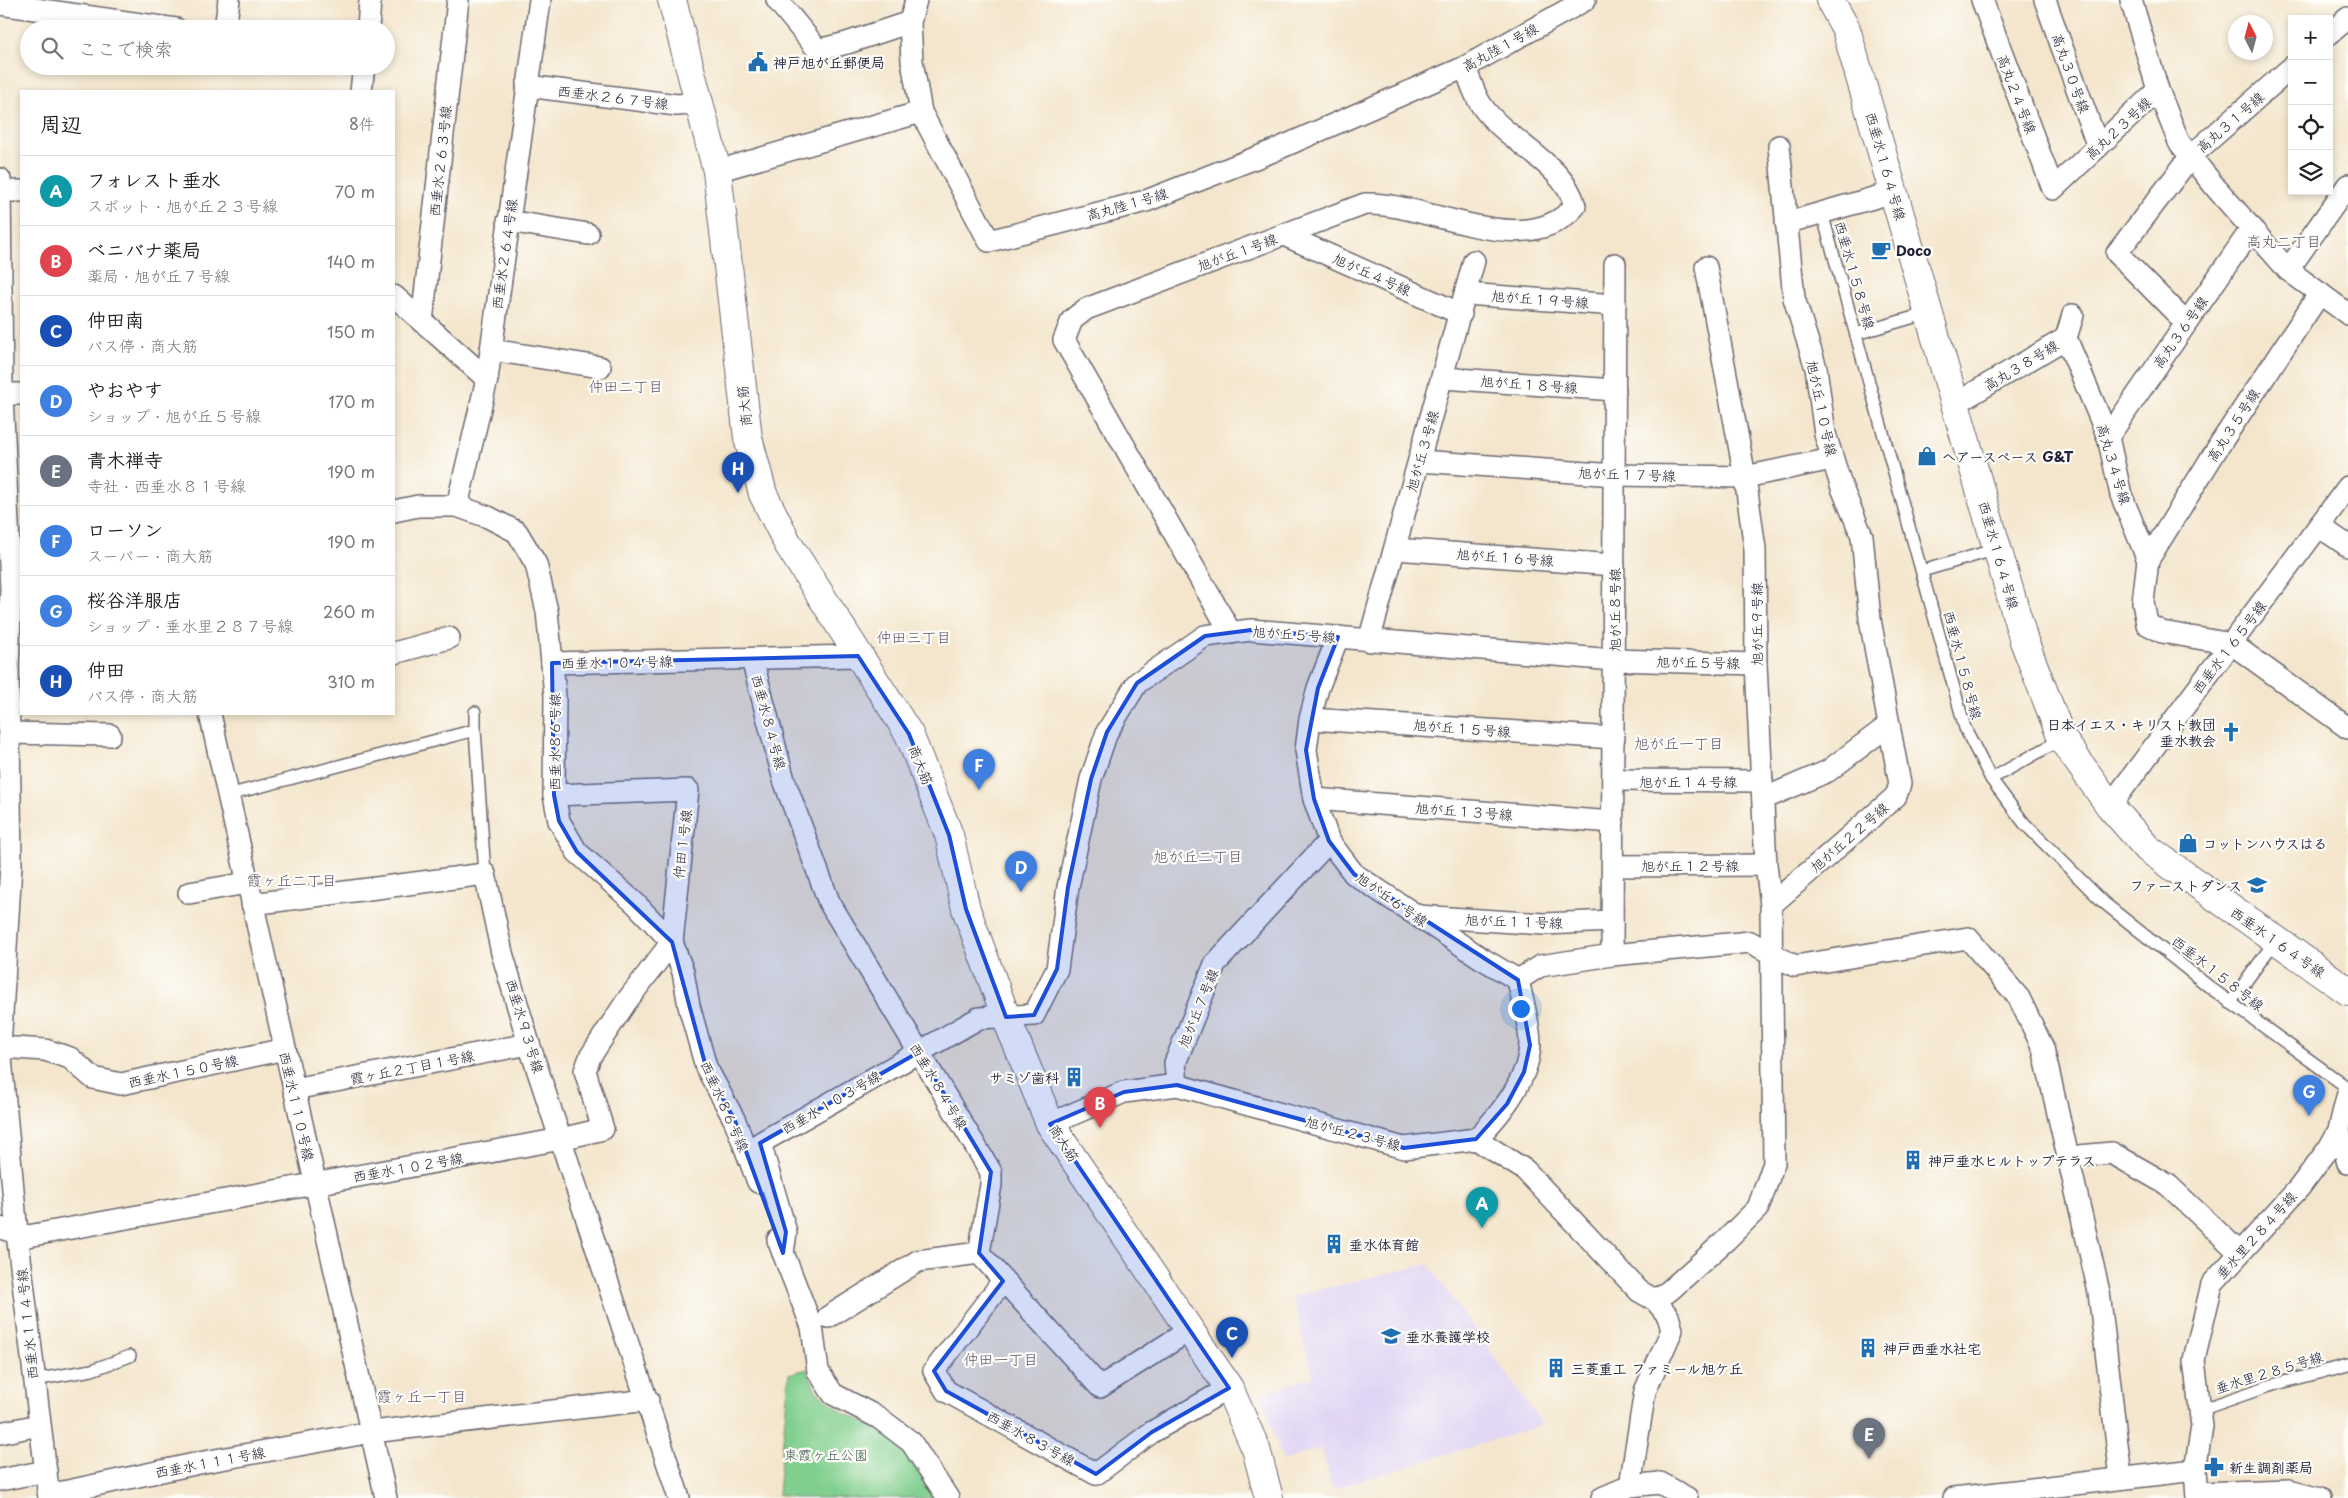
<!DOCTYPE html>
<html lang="ja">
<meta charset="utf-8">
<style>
:root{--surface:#fff;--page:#f2f2f2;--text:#222;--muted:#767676;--line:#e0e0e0;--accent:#0b8043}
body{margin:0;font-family:"Playpen Sans","Klee One",sans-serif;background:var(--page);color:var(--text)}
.controls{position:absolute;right:15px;top:15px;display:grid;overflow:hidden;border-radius:0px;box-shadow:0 2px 8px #0003}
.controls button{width:45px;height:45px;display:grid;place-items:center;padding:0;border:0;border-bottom:1px solid var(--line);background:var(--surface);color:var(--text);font:25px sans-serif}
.compass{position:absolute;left:2228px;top:15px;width:45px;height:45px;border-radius:50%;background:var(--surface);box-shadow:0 2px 8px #0003;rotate:354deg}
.you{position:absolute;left:1520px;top:1008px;width:18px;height:18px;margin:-12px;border:4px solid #fff;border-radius:50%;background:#1a73e8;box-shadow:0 0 0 8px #1a73e833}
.badge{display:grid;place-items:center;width:32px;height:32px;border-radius:50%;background:var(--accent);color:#fff;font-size:16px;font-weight:700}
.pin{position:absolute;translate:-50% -41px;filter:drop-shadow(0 1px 2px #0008)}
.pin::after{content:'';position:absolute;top:26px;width:18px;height:15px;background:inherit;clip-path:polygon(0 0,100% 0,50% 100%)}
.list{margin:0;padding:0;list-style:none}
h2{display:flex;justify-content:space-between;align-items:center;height:65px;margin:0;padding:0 20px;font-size:21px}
h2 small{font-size:16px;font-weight:400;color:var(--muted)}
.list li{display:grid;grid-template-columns:32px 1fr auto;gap:15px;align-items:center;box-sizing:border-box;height:70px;padding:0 20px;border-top:1px solid var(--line)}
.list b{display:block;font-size:19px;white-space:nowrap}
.list p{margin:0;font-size:16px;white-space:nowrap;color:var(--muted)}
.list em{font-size:16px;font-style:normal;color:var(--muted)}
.icon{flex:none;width:28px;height:28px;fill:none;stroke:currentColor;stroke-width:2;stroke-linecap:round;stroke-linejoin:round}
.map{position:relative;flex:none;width:2348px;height:1498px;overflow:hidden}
.search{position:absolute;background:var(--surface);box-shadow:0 2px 8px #0003;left:20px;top:20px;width:375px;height:55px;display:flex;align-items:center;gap:12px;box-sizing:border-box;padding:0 18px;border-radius:28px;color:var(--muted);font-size:19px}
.panel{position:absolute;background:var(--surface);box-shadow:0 2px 8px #0003;left:20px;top:90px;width:375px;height:625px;border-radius:0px}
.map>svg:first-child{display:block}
.built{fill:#e0d4f4}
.green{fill:#81cf8e;stroke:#527864}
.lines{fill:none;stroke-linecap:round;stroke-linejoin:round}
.lane-casing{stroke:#6c676e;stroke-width:14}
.street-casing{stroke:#6c676e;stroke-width:24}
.secondary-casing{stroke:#6c676e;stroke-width:30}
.lane{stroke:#fff;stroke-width:11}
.street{stroke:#fff;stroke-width:21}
.secondary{stroke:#fff;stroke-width:28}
.marked{fill:#1d4ed8;fill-opacity:0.2;stroke:#1d4ed8;stroke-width:4;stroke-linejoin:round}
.labels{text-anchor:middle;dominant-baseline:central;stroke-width:4.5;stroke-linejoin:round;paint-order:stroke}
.street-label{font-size:14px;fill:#22223b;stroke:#fdfcf7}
.poi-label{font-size:14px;font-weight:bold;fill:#22223b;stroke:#fdfcf7;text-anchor:start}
.park-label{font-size:14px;fill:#435f58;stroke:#fdfcf7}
.neighbourhood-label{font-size:15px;fill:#605470;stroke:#fdfcf7}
</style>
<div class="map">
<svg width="2348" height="1498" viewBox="0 0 2348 1498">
<rect width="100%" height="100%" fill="#fdfcf7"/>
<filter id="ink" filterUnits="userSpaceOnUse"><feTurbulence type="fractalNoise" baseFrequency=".02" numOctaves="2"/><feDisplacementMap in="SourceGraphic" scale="10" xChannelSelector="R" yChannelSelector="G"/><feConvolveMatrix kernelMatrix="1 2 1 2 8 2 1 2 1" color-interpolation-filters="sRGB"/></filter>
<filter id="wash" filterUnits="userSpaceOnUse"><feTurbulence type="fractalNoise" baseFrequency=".0096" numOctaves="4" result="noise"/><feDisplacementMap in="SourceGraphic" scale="20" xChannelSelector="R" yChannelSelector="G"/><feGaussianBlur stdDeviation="1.12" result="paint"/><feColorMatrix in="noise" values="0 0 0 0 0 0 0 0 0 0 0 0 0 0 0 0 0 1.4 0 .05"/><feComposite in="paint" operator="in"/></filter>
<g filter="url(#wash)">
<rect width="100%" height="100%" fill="#f4e6cd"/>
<path class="built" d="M1428 1264 1543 1425 1333 1489 1321 1448 1283 1461 1261 1394 1313 1377 1292 1296Z"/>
<path class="green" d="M807 1369 816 1391 844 1413 895 1435 938 1498H794L778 1494 789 1374Z"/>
</g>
<g filter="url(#ink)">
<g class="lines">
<defs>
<g id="lane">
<path d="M1822 213 1965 728 1991 779 2024 823 2103 902 2212 989 2348 1088"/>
<path d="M1856 334 1928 313"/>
<path d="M1922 571 1997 549"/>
<path d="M475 730 485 874"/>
<path d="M1998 775 2062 739"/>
<path d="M228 795 475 730V712"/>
<path d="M2230 1003 2276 940"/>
<path d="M33 1380 92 1370 130 1356"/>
<path d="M2200 1410 2269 1386 2348 1365"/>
</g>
<g id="street">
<path d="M777 0 818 50 847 43 910 22"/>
<path d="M916 0 910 22 912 61 921 112"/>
<path d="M1982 0 2053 189 2158 90"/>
<path d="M2045 0 2098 147"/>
<path d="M2131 0 2158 90 2179 142 2216 188 2288 270 2348 314"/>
<path d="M0 4 176 29"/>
<path d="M225 29 229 0"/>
<path d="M368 29 370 0"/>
<path d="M2329 34 2348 18"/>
<path d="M527 86 677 105 700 103"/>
<path d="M361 91 364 66"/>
<path d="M1779 146 1794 298 1816 368 1825 434 1842 488 1862 536 1870 619 1889 725"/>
<path d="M717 171 921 112 989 241 1146 201 1273 151 1465 67 1585 0"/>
<path d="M0 179 2 394 11 588 8 668 11 865 0 1047 17 1233 49 1498"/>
<path d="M0 191H21"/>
<path d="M508 221 588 234"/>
<path d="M1786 223 1894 192"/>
<path d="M1284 235 1461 314"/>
<path d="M2288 270 2348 185"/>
<path d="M1466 294 1615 305"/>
<path d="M394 296 487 379"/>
<path d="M422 322 458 0"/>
<path d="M2186 323 2117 253 2191 156 2292 67"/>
<path d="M2066 338 2108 437 2121 495 2148 560 2143 602 2147 624 2162 632 2232 644 2348 728"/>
<path d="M491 350 600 367"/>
<path d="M1443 378 1615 390"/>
<path d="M0 394H21"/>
<path d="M1955 404 2066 338 2073 315"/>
<path d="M2108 437 2252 228"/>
<path d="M1420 461 1615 475 1745 477 1832 459"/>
<path d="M457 506 487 379 540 0"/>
<path d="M394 511 418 506H457L488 517 517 532 536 564 547 611 552 663 858 656"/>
<path d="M2319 526 2348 546"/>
<path d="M1395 549 1614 565"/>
<path d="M2148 560 2220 444 2320 293"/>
<path d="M1231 633 1064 340 1072 320 1086 309 1365 204C1425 201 1526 264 1575 206 1565 164 1506 141 1482 106 1474 95 1470 79 1465 67"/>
<path d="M1338 637 1318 688 1310 719 1306 750 1314 799 1329 841 1354 874 1481 958 1518 980"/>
<path d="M1369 641 1474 261"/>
<path d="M394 653 449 638"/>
<path d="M752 659 784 780 829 902 991 1172V1185L979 1253 1100 1387 1190 1330"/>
<path d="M552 663 555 696 554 795 559 821 577 852 635 903 672 942 683 972 689 1006 706 1067 735 1121 758 1182"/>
<path d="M210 714 386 1498"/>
<path d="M1310 719 1614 738"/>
<path d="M9 733 110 735"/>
<path d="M1613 780 1762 781"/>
<path d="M554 795 688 790 672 942"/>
<path d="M1314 799 1613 822"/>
<path d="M1763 799 1828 771 1889 725 1900 784 1896 796 1771 905"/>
<path d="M2110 806 2348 487"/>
<path d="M1613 866 1766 865"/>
<path d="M189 893 247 883"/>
<path d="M252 904 485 874 502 953 529 1044 679 1498"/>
<path d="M1418 916 1544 924 1612 921"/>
<path d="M1612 955 1615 264"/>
<path d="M1518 980 1540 966 1612 955 1750 942 1795 966 1968 938 2019 998 2043 1048 2099 1292 2121 1478"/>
<path d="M0 1047 45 1050 70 1058 93 1078 121 1084 285 1049"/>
<path d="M1177 1085 1175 1063 1215 964 1329 841"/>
<path d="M294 1089 529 1044"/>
<path d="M1050 1124 1124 1092 1177 1085 1404 1148 1476 1139C1500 1115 1529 1080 1530 1044 1530 1024 1522 1000 1518 980"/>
<path d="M2339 1130 2348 1163"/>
<path d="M1476 1139 1525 1170 1639 1291 1655 1300 1669 1291 1726 1240 1758 1208 1774 1163 1771 905 1766 865 1756 664 1755 549 1745 477 1706 267"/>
<path d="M2068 1157 2112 1153 2168 1185 2239 1252"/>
<path d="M0 1228 28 1236 561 1139 603 1129 585 1071 590 1057 626 1002 672 942"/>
<path d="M778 1240 812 1327 818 1371 833 1394 879 1418 911 1442 948 1498"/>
<path d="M783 1253 786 1232 760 1143 979 1018 1034 1015 1057 969 1068 887 1091 779 1107 732 1137 683 1205 636 1251 630 1614 660 1756 664"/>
<path d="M1003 1281 934 1371 946 1391 1096 1474 1152 1432 1229 1388"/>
<path d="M828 1317 918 1261 979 1253"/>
<path d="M0 1433 39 1425"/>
<path d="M0 1480 46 1471"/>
<path d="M1630 1486 1645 1391 1672 1330 1668 1316 1655 1300"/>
<path d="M2197 1493 2289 1490 2320 1498"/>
<path d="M49 1495 204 1462 372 1432 648 1400"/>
<path d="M1602 1498 1630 1486 1660 1483 1687 1498"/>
<path d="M1954 1498 2195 1470"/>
<path d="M2197 1498 2195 1470 2202 1427 2194 1360 2212 1284 2299 1188 2329 1148 2339 1130 2348 1093"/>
</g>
<g id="secondary">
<path d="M672 0 717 171 748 438 763 494 788 544 909 734 949 835 966 909 1006 1017 1050 1124 1229 1388 1256 1449 1269 1498"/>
<path d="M1830 0 1846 29 2024 641 2062 739 2110 806 2148 849 2348 991"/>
</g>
</defs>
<use href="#lane" class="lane-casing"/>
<use href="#street" class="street-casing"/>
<use href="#secondary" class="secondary-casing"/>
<use href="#lane" class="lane"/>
<use href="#street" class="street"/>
<use href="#secondary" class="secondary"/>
</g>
</g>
<path class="marked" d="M1251 630 1338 637 1318 688 1306 750 1314 799 1329 841 1354 874 1518 980 1530 1045 1524 1072 1507 1104 1476 1139 1404 1148 1177 1085 1124 1092 1050 1124 1229 1388 1152 1432 1096 1474 946 1391 934 1371 1003 1281 979 1253 991 1172 919 1052 760 1143 786 1232 783 1253 735 1121 706 1067 672 942 577 852 559 821 554 795 552 663 858 656 909 734 949 835 966 909 1006 1017 1034 1015 1057 969 1068 887 1091 779 1107 732 1137 683 1205 636Z"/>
<defs>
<symbol id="civic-bare" viewBox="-9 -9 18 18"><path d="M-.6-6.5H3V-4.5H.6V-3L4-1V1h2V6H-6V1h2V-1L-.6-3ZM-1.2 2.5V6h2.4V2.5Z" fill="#1f6fb2" stroke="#fdfcf7" stroke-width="2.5" paint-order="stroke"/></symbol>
<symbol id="cafe-bare" viewBox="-9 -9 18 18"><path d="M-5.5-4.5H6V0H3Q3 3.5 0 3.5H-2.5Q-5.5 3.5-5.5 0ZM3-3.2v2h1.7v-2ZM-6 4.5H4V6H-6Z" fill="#1f6fb2" stroke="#fdfcf7" stroke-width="2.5" paint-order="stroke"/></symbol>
<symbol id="shop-bare" viewBox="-9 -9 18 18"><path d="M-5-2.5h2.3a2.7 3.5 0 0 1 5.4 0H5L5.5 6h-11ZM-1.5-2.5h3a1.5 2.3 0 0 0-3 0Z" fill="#1f6fb2" stroke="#fdfcf7" stroke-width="2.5" paint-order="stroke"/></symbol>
<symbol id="church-bare" viewBox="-9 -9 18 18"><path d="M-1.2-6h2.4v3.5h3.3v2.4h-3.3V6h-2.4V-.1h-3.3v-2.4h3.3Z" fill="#1f6fb2" stroke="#fdfcf7" stroke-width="2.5" paint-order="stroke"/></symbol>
<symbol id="school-bare" viewBox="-9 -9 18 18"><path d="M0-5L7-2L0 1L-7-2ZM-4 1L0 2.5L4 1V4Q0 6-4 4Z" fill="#1f6fb2" stroke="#fdfcf7" stroke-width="2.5" paint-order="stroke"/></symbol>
<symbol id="building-bare" viewBox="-9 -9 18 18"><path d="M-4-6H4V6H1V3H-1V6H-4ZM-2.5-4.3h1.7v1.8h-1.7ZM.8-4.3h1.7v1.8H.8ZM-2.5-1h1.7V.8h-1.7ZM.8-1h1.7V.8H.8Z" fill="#1f6fb2" stroke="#fdfcf7" stroke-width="2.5" paint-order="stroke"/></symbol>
<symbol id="pharmacy-bare" viewBox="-9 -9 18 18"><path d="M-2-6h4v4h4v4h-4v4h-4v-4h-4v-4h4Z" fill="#1f6fb2" stroke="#fdfcf7" stroke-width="2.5" paint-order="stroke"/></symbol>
</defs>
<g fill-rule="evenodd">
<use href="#civic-bare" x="744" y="48" width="28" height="28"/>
<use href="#cafe-bare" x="1867" y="236" width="28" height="28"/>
<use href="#shop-bare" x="1913" y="442" width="28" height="28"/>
<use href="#church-bare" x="2217" y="718" width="28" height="28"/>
<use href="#shop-bare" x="2174" y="829" width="28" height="28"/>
<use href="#school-bare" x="2243" y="871" width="28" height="28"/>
<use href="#building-bare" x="1060" y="1063" width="28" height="28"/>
<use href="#building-bare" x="1899" y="1146" width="28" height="28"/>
<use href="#building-bare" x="1320" y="1230" width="28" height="28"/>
<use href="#school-bare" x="1377" y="1322" width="28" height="28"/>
<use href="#building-bare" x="1854" y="1334" width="28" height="28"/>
<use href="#building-bare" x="1542" y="1354" width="28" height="28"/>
<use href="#pharmacy-bare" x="2200" y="1453" width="28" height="28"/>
</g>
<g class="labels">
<g class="street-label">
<text transform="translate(1500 47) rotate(-29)">高丸陸１号線</text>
<text transform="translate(2071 73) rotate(70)">高丸３０号線</text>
<text transform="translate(2017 94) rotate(69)">高丸２４号線</text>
<text transform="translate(613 97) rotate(7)">西垂水２６７号線</text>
<text transform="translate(2230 122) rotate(-41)">高丸３１号線</text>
<text transform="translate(2118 128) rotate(-43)">高丸２３号線</text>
<text transform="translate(440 161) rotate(-84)">西垂水２６３号線</text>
<text transform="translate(1886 166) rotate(74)">西垂水１６４号線</text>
<text transform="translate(1127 204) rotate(-16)">高丸陸１号線</text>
<text transform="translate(1237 252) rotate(-20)">旭が丘１号線</text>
<text transform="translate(504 254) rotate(-82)">西垂水２６４号線</text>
<text transform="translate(1372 274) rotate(24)">旭が丘４号線</text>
<text transform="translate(1855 275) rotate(74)">西垂水１５８号線</text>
<text transform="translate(1540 299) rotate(4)">旭が丘１９号線</text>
<text transform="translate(2180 332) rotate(-55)">高丸３６号線</text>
<text transform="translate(2021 365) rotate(-31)">高丸３８号線</text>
<text transform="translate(1529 384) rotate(4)">旭が丘１８号線</text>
<text transform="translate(744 406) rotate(-96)">商大筋</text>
<text transform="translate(1822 408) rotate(78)">旭が丘１０号線</text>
<text transform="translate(2233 425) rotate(-57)">高丸３５号線</text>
<text transform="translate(1422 451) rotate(-74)">旭が丘３号線</text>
<text transform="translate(2114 464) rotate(73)">高丸３４号線</text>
<text transform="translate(1627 474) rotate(2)">旭が丘１７号線</text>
<text transform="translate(1999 555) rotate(74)">西垂水１６４号線</text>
<text transform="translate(1505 557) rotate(4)">旭が丘１６号線</text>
<text transform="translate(1614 610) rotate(-90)">旭が丘８号線</text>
<text transform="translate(1756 624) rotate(-90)">旭が丘９号線</text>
<text transform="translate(1294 634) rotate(4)">旭が丘５号線</text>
<text transform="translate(2229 647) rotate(-53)">西垂水１６５号線</text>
<text transform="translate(617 662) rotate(-1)">西垂水１０４号線</text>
<text transform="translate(1698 662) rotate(1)">旭が丘５号線</text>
<text transform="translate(1963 665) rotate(75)">西垂水１５８号線</text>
<text transform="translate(769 722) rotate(75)">西垂水８４号線</text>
<text transform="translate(1462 728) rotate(4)">旭が丘１５号線</text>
<text transform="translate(554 742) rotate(-90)">西垂水８６号線</text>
<text transform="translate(921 765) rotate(68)">商大筋</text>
<text x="1688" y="781">旭が丘１４号線</text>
<text transform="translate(1464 811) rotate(4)">旭が丘１３号線</text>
<text transform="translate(1849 837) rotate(-41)">旭が丘２２号線</text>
<text transform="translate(682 844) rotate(-83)">仲田１号線</text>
<text x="1690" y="865">旭が丘１２号線</text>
<text transform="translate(1392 899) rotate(35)">旭が丘６号線</text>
<text transform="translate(1514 921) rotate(2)">旭が丘１１号線</text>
<text transform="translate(2278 942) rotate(35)">西垂水１６４号線</text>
<text transform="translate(2218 973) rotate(38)">西垂水１５８号線</text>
<text transform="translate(1198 1008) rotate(-68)">旭が丘７号線</text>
<text transform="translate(525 1026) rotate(73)">西垂水９３号線</text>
<text transform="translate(412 1067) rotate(-11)">霞ヶ丘２丁目１号線</text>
<text transform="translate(183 1071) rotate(-12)">西垂水１５０号線</text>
<text transform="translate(939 1086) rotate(59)">西垂水８４号線</text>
<text transform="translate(831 1102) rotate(-30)">西垂水１０３号線</text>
<text transform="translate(297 1106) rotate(77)">西垂水１１０号線</text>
<text transform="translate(725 1106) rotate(66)">西垂水８６号線</text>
<text transform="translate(1353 1133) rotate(15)">旭が丘２３号線</text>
<text transform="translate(1064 1143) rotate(57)">商大筋</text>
<text transform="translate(408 1167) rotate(-10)">西垂水１０２号線</text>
<text transform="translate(2256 1235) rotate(-48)">垂水里２８４号線</text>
<text transform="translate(27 1324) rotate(-96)">西垂水１１４号線</text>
<text transform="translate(2269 1372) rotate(-17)">垂水里２８５号線</text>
<text transform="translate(1031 1438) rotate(29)">西垂水８３号線</text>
<text transform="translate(210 1462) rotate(-11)">西垂水１１１号線</text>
</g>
<g class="poi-label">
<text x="773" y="62">神戸旭が丘郵便局</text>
<text x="1896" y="250">Doco</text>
<text x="1942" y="456">ヘアースペース G&amp;T</text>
<text x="2216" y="724" text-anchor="end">日本イエス・キリスト教団<tspan x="2216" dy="16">垂水教会</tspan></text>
<text x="2203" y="843">コットンハウスはる</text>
<text x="2242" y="885" text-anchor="end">ファーストダンス</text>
<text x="1059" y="1077" text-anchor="end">サミゾ歯科</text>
<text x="1928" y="1160">神戸垂水ヒルトップテラス</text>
<text x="1349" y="1244">垂水体育館</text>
<text x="1406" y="1336">垂水養護学校</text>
<text x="1883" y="1348">神戸西垂水社宅</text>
<text x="1571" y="1368">三菱重工 ファミール旭ケ丘</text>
<text x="2229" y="1467">新生調剤薬局</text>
</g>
<g class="park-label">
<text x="826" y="1454">東霞ヶ丘公園</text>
</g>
<g class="neighbourhood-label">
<text x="2284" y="240">高丸二丁目</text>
<text x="626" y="385">仲田二丁目</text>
<text x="914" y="636">仲田三丁目</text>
<text x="1679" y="742">旭が丘一丁目</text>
<text x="1198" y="855">旭が丘二丁目</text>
<text x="292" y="879">霞ヶ丘二丁目</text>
<text x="1001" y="1358">仲田一丁目</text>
<text x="422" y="1395">霞ヶ丘一丁目</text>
</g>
</g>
</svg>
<div class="controls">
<button>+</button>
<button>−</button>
<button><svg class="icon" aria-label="locate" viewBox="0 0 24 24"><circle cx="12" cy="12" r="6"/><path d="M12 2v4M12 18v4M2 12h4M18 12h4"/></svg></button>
<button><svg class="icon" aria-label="layers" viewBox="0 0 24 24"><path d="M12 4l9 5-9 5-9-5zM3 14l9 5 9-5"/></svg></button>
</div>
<svg class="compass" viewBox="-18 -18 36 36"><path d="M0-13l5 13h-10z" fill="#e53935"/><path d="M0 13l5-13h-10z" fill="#767676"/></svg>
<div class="you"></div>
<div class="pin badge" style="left:1482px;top:1228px;background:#0f9aa8">A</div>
<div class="pin badge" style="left:1100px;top:1128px;background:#e0444e">B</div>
<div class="pin badge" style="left:1232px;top:1358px;background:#1a4fb4">C</div>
<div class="pin badge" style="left:1021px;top:892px;background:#3f7fe0">D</div>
<div class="pin badge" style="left:1869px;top:1459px;background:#6b7280">E</div>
<div class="pin badge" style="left:979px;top:790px;background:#3f7fe0">F</div>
<div class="pin badge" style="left:2309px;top:1116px;background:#3f7fe0">G</div>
<div class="pin badge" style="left:738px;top:493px;background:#1a4fb4">H</div>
<div class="search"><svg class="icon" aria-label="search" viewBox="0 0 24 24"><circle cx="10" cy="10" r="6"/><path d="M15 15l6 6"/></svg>ここで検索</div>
<section class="panel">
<h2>周辺<small>8件</small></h2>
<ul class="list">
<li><span class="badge" style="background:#0f9aa8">A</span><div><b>フォレスト垂水</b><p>スポット · 旭が丘２３号線</p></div><em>70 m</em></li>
<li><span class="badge" style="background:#e0444e">B</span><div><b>ベニバナ薬局</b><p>薬局 · 旭が丘７号線</p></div><em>140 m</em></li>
<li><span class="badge" style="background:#1a4fb4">C</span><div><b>仲田南</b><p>バス停 · 商大筋</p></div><em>150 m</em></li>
<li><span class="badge" style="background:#3f7fe0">D</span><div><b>やおやす</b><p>ショップ · 旭が丘５号線</p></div><em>170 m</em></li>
<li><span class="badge" style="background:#6b7280">E</span><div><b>青木禅寺</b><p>寺社 · 西垂水８１号線</p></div><em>190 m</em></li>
<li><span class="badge" style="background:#3f7fe0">F</span><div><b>ローソン</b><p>スーパー · 商大筋</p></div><em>190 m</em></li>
<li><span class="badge" style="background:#3f7fe0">G</span><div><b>桜谷洋服店</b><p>ショップ · 垂水里２８７号線</p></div><em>260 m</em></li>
<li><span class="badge" style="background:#1a4fb4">H</span><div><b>仲田</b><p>バス停 · 商大筋</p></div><em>310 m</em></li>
</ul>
</section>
</div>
